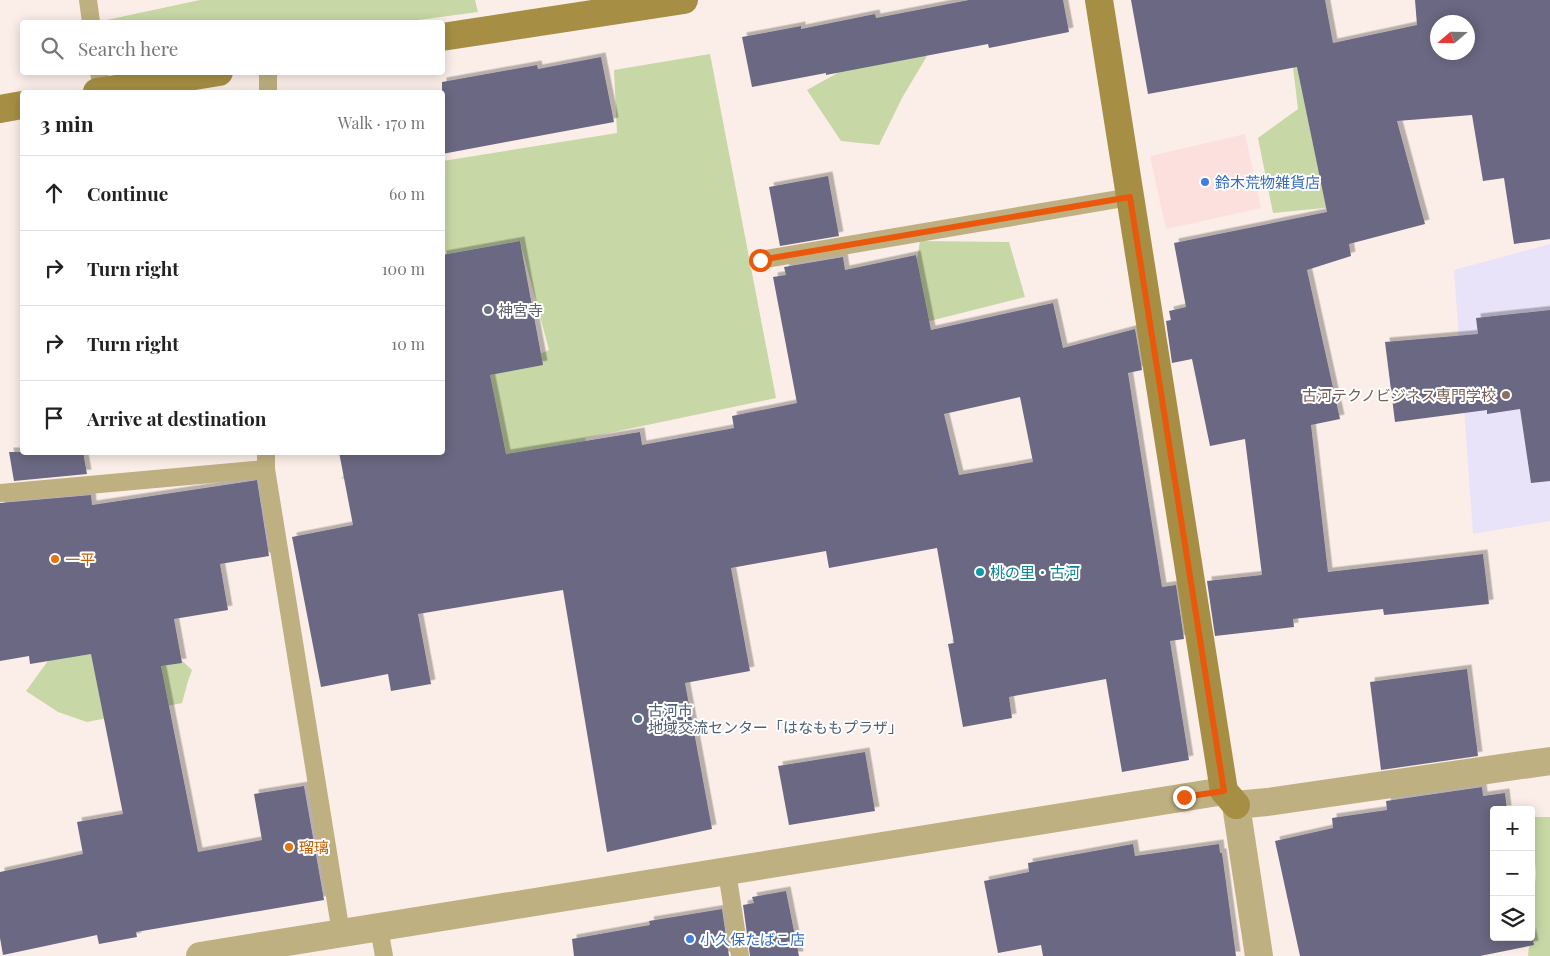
<!DOCTYPE html>
<meta charset="utf-8">
<style>
:root{--surface:#fff;--page:#f2f2f2;--text:#222;--muted:#767676;--line:#e0e0e0}
body{margin:0;font-family:"Playfair Display","Noto Sans JP",serif;background:var(--page);color:var(--text)}
.controls{position:absolute;right:15px;bottom:15px;display:grid;overflow:hidden;border-radius:5px;box-shadow:0 2px 12px #0003}
.controls button{width:45px;height:45px;display:grid;place-items:center;padding:0;border:0;border-bottom:1px solid var(--line);background:var(--surface);color:var(--text);font:25px sans-serif}
.compass{position:absolute;left:1430px;top:15px;width:45px;height:45px;border-radius:50%;background:var(--surface);box-shadow:0 2px 12px #0003;rotate:250deg}
.stop{position:absolute;width:15px;height:15px;margin:-11px;border:4px solid #ea580c;border-radius:50%;background:#fff}
.stop.end{background:#ea580c;border-color:#fff;box-shadow:0 1px 5px #0008}
.list{margin:0;padding:0;list-style:none}
h2{display:flex;justify-content:space-between;align-items:center;height:65px;margin:0;padding:0 20px;font-size:21px}
h2 small{font-size:16px;font-weight:400;color:var(--muted)}
.list li{display:grid;grid-template-columns:32px 1fr auto;gap:15px;align-items:center;box-sizing:border-box;height:75px;padding:0 20px;border-top:1px solid var(--line)}
.list b{display:block;font-size:19px;white-space:nowrap}
.list em{font-size:16px;font-style:normal;color:var(--muted)}
.icon{flex:none;width:28px;height:28px;fill:none;stroke:currentColor;stroke-width:2;stroke-linecap:round;stroke-linejoin:round}
.map{position:relative;flex:none;width:1550px;height:956px;overflow:hidden}
.search{position:absolute;background:var(--surface);box-shadow:0 2px 12px #0003;left:20px;top:20px;width:425px;height:55px;display:flex;align-items:center;gap:12px;box-sizing:border-box;padding:0 18px;border-radius:5px;color:var(--muted);font-size:19px}
.panel{position:absolute;background:var(--surface);box-shadow:0 2px 12px #0003;left:20px;top:90px;width:425px;height:365px;border-radius:5px}
.map>svg:first-child{display:block}
.commercial{fill:#fbe0dd}
.education{fill:#e9e3f9}
.green{fill:#c7d7a5}
.building{fill:#6b6882;fill-rule:evenodd;filter:url(#shadow)}
.lines{fill:none;stroke-linecap:round;stroke-linejoin:round}
.lane{stroke:#bfb081;stroke-width:18}
.street{stroke:#bfb081;stroke-width:28}
.secondary{stroke:#a68f44;stroke-width:28}
.route{stroke:#ea580c;stroke-width:6}
.shop-dot{fill:#3f7fe0;stroke:#fff;stroke-width:2}
.worship-dot{fill:#6b7280;stroke:#fff;stroke-width:2}
.education-dot{fill:#8d6e63;stroke:#fff;stroke-width:2}
.food-dot{fill:#e8710a;stroke:#fff;stroke-width:2}
.culture-dot{fill:#0f9aa8;stroke:#fff;stroke-width:2}
.service-dot{fill:#5c6f8a;stroke:#fff;stroke-width:2}
.labels{text-anchor:middle;dominant-baseline:central;stroke-width:4;stroke-linejoin:round;paint-order:stroke}
.shop-label{font-size:15px;fill:#366cbe;stroke:#fff;text-anchor:start}
.worship-label{font-size:15px;fill:#5b616d;stroke:#fff;text-anchor:start}
.education-label{font-size:15px;fill:#785e54;stroke:#fff;text-anchor:end}
.food-label{font-size:15px;fill:#c56008;stroke:#fff;text-anchor:start}
.culture-label{font-size:15px;fill:#0d838f;stroke:#fff;text-anchor:start}
.service-label{font-size:15px;fill:#4e5e75;stroke:#fff;text-anchor:start}
</style>
<div class="map">
<svg width="1550" height="956" viewBox="0 0 1550 956">
<defs>
<filter id="shadow"><feDropShadow dx="4.5" dy="-4.5" stdDeviation="0" flood-color="#0004"/></filter>
</defs>
<rect width="100%" height="100%" fill="#fbeee8"/>
<path class="commercial" d="M1245 134 1261 208 1166 229 1150 156Z"/>
<path class="education" d="M1550 244V521L1473 534 1454 270Z"/>
<g class="green">
<path d="M200 0H475L478 12 403 22H97Z"/>
<path d="M888 45 927 56 902 98 879 145 841 141 807 90Z"/>
<path d="M1291 50 1355 205 1273 213 1258 138 1298 109Z"/>
<path d="M710 54 776 398 585 438 586 442 341 479 352 463 442 452 492 427 490 375 549 350 520 241 443 255V161L617 133 614 70Z"/>
<path d="M920 241 1009 242 1025 297 906 327Z"/>
<path d="M102 646 154 673 174 653 192 670 188 681 182 703 87 722 58 712 26 691 53 654Z"/>
<path d="M1531 817H1550V956H1528L1530 937H1531V921L1536 874Z"/>
</g>
<g class="building">
<path d="M969 0H1063L1069 32 989 48 988 44 826 75V73L752 87 742 37 801 26V29L875 14 876 18Z"/>
<path d="M1131 0H1325L1333 43 1417 25 1415 0H1550V239L1514 244 1504 178 1483 181 1472 115 1397 121 1425 224 1349 244 1351 256 1307 270 1340 419 1311 425 1328 572 1483 554 1489 604 1384 615 1383 609 1293 619 1294 627 1215 636 1207 581 1262 575 1245 439 1210 446 1192 359 1172 363 1166 321 1171 320 1169 311 1186 307 1174 243 1327 212 1297 67 1148 94ZM1438 22H1468V52H1438Z"/>
<path d="M601 57 614 122 442 154V82L537 65 538 69Z"/>
<path d="M828 176 839 236 780 246 769 187Z"/>
<path d="M520 241 543 365 490 375 506 454 640 432 642 445 734 428 732 416 797 403 773 277 786 275 784 267 843 257 845 270 916 255 931 330 1053 303 1063 348 1135 329 1142 370 1128 373 1162 587 1176 585 1184 639 1170 641 1189 760 1122 772 1106 679 1009 697 1012 718 963 727 948 644 954 643 937 548 829 568 826 551 731 568 750 671 685 683 712 829 607 852 563 590 418 614 431 684 391 691 388 674 321 687 292 537 353 525 339 452H442V255ZM1020 397 1033 462 959 475 944 414Z"/>
<path d="M1550 310V481L1531 483 1520 409 1487 414V410L1395 422 1385 342 1478 334 1476 318Z"/>
<path d="M9 452H83L87 474 14 481Z"/>
<path d="M257 480 269 556 220 564 228 610 174 619 182 663 161 666 198 852 262 840 254 794 304 786 324 900 136 932 137 937 99 944 97 935 3 955 0 938V872L83 854 77 822 123 814 91 654 30 664 29 656 0 661V503L91 495 92 505Z"/>
<path d="M1467 669 1478 756 1381 770 1370 682Z"/>
<path d="M865 752 875 811 789 825 778 766Z"/>
<path d="M1482 787 1483 796 1505 793 1507 810H1494V937H1531V931L1534 945 1480 956H1300L1275 841 1333 828 1332 818 1387 810 1386 801Z"/>
<path d="M1133 844 1135 856 1219 844 1220 853H1222L1236 956H1043L1041 945 998 953 984 881 1029 872 1028 863Z"/>
<path d="M786 891 799 956H750L743 905 754 903 752 897Z"/>
<path d="M722 909 729 956H574L572 939 650 925 649 921Z"/>
</g>
<g class="lines">
<g class="lane">
<path d="M88 0 91 22"/>
<path d="M99 72 102 92"/>
<path d="M268 92V72"/>
<path d="M760 260 1130 197"/>
<path d="M266 452V469L341 933"/>
<path d="M0 493 266 469"/>
<path d="M727 872 740 956"/>
<path d="M379 928 384 956"/>
</g>
<g class="street">
<path d="M200 956 1224 791"/>
<path d="M1259 956 1236 805 1267 802 1550 761"/>
</g>
<g class="secondary">
<path d="M1099 0 1224 791 1236 805"/>
<path d="M442 37 684 0"/>
<path d="M97 92 219 72"/>
<path d="M0 109 22 105"/>
</g>
</g>
<g class="lines">
<path class="route" d="M760 260 1130 197 1224 791 1184 797"/>
</g>
<g class="shop-dot">
<circle cx="1205" cy="182" r="5"/>
<circle cx="690" cy="939" r="5"/>
</g>
<circle class="worship-dot" cx="488" cy="310" r="5"/>
<circle class="education-dot" cx="1506" cy="395" r="5"/>
<g class="food-dot">
<circle cx="55" cy="559" r="5"/>
<circle cx="289" cy="847" r="5"/>
</g>
<circle class="culture-dot" cx="980" cy="572" r="5"/>
<circle class="service-dot" cx="638" cy="719" r="5"/>
<g class="labels">
<g class="shop-label">
<text x="1215" y="182">鈴木荒物雑貨店</text>
<text x="700" y="939">小久保たばこ店</text>
</g>
<g class="worship-label">
<text x="498" y="310">神宮寺</text>
</g>
<g class="education-label">
<text x="1496" y="395">古河テクノビジネス専門学校</text>
</g>
<g class="food-label">
<text x="65" y="559">一平</text>
<text x="299" y="847">瑠璃</text>
</g>
<g class="culture-label">
<text x="990" y="572">桃の里・古河</text>
</g>
<g class="service-label">
<text x="648" y="710">古河市<tspan x="648" dy="17">地域交流センター「はなももプラザ」</tspan></text>
</g>
</g>
</svg>
<div class="controls">
<button>+</button>
<button>−</button>
<button><svg class="icon" aria-label="layers" viewBox="0 0 24 24"><path d="M12 4l9 5-9 5-9-5zM3 14l9 5 9-5"/></svg></button>
</div>
<svg class="compass" viewBox="-18 -18 36 36"><path d="M0-13l5 13h-10z" fill="#e53935"/><path d="M0 13l5-13h-10z" fill="#767676"/></svg>
<div class="stop" style="left:760px;top:260px"></div>
<div class="stop end" style="left:1184px;top:797px"></div>
<div class="search"><svg class="icon" aria-label="search" viewBox="0 0 24 24"><circle cx="10" cy="10" r="6"/><path d="M15 15l6 6"/></svg>Search here</div>
<section class="panel">
<h2>3 min<small>Walk · 170 m</small></h2>
<ul class="list">
<li><svg class="icon" aria-label="ahead" viewBox="0 0 24 24"><path d="M12 20V5M6 11l6-6 6 6"/></svg><div><b>Continue</b></div><em>60 m</em></li>
<li><svg class="icon" aria-label="right" viewBox="0 0 24 24"><path d="M7 20v-9h11M14 6l5 5-5 5"/></svg><div><b>Turn right</b></div><em>100 m</em></li>
<li><svg class="icon" aria-label="right" viewBox="0 0 24 24"><path d="M7 20v-9h11M14 6l5 5-5 5"/></svg><div><b>Turn right</b></div><em>10 m</em></li>
<li><svg class="icon" aria-label="arrive" viewBox="0 0 24 24"><path d="M6 21V4h12l-3 4 3 4H6"/></svg><div><b>Arrive at destination</b></div></li>
</ul>
</section>
</div>
